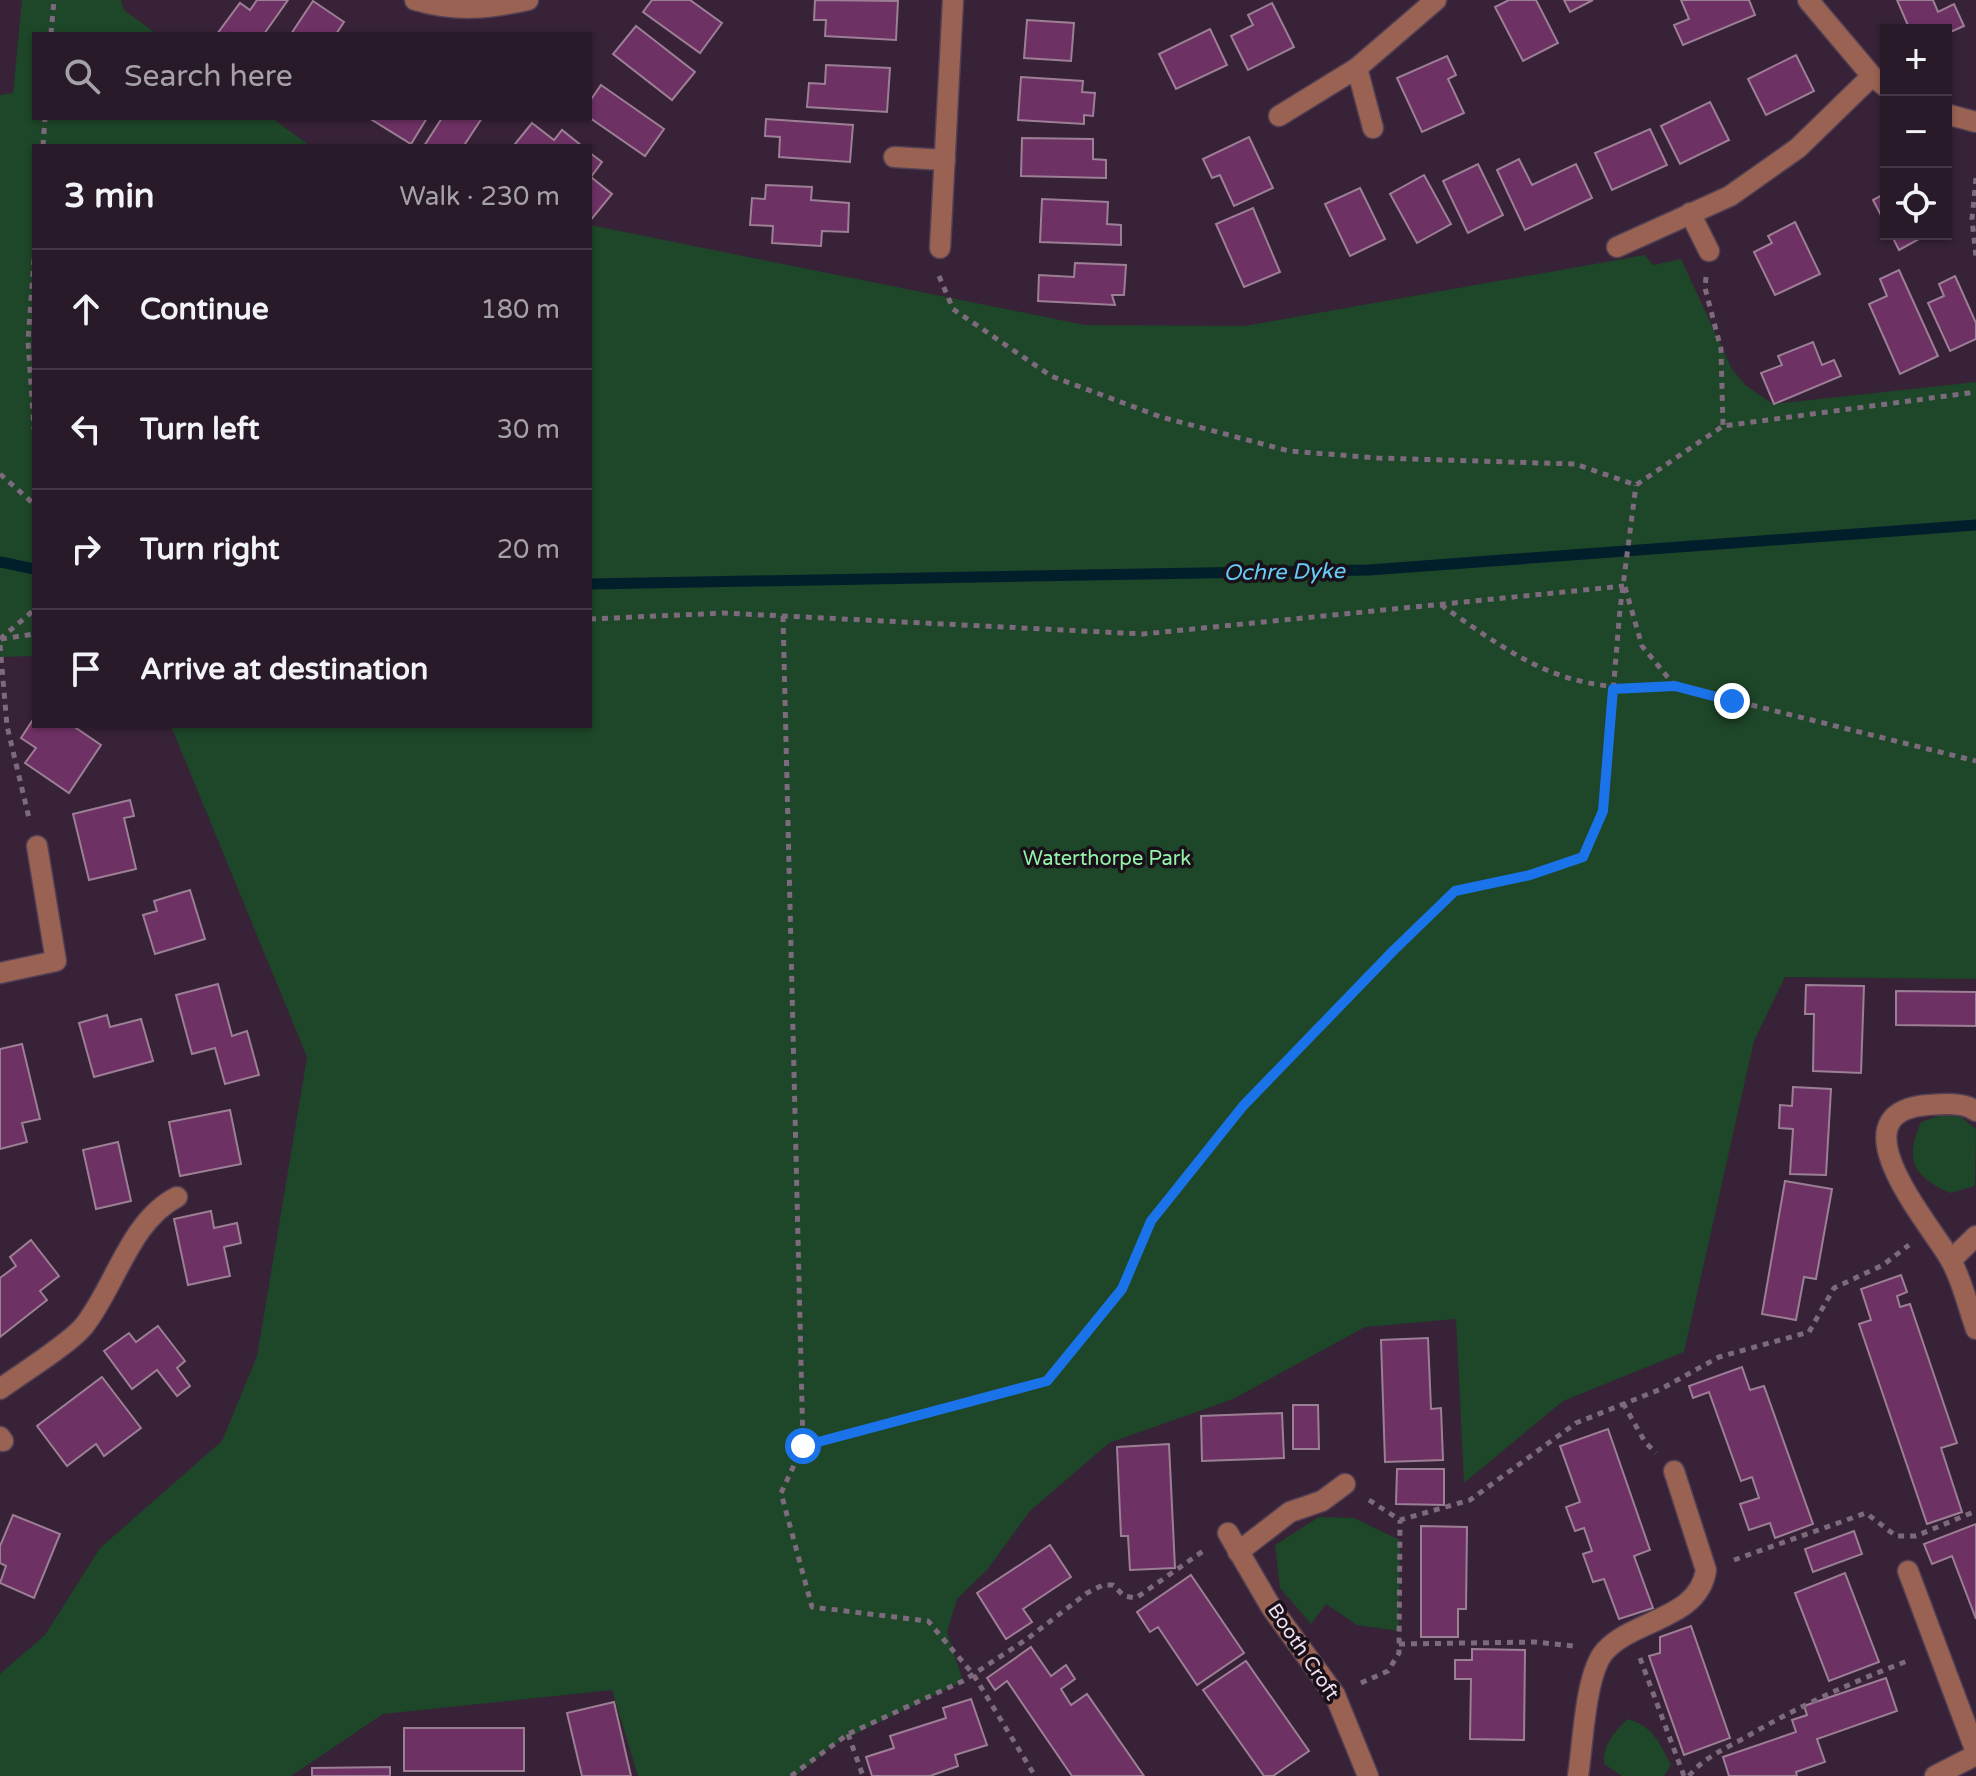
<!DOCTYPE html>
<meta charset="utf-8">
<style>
:root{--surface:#291a29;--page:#352735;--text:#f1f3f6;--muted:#a5a1a8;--line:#453846}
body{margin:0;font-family:"Varela Round",sans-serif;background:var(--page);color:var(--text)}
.controls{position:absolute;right:24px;top:24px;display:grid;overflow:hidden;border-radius:0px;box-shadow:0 2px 6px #0004}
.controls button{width:72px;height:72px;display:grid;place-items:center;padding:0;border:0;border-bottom:2px solid var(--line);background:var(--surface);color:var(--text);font:40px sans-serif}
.stop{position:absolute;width:24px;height:24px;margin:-18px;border:6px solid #1a73e8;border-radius:50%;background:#fff}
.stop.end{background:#1a73e8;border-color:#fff;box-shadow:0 2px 8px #0008}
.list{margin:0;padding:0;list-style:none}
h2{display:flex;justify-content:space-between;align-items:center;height:104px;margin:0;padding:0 32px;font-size:34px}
h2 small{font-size:26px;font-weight:400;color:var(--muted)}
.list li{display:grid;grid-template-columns:52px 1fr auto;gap:24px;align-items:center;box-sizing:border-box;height:120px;padding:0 32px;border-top:2px solid var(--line)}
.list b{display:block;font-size:30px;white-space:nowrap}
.list em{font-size:26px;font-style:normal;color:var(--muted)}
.icon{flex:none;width:44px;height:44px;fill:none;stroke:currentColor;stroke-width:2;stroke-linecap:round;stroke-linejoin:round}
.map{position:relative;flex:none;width:1976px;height:1776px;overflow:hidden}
.search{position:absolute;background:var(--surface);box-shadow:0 2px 6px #0004;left:32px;top:32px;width:560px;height:88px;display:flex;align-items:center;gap:20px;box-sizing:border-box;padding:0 28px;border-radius:0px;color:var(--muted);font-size:30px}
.panel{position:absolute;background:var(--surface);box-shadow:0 2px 6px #0004;left:32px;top:144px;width:560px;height:584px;border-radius:0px}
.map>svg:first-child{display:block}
.green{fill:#1e4628}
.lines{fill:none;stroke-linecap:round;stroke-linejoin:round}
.stream{stroke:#001f2b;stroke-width:11}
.building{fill:#6e3164;stroke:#9c7f95;stroke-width:2}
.minor-casing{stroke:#544054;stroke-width:23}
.path{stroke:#7d6a7c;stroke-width:5;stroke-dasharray:6 6;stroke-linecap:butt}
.minor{stroke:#996252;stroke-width:20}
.route{stroke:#1a73e8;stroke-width:10}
.labels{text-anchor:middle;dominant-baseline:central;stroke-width:7;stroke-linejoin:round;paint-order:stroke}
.park-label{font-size:20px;fill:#92f4a9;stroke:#191019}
.street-label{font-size:20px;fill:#eddfec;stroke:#191019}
.water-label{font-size:22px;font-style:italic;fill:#66ccf6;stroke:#191019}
</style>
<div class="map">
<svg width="1976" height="1776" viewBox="0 0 1976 1776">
<rect width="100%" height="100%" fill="#372237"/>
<g class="green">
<path d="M22 0H121L124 10 157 34H34V118H272L310 146H34V656L0 657V95L13 93Z"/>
<path d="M590 225 1085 325 1245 326 1645 255 1653 265 1681 259 1732 369 1745 385 1773 404 1976 382V979L1785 977 1754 1041 1684 1352 1563 1401 1464 1483 1456 1319 1365 1327 1233 1399 1109 1443 1030 1511 987 1570 957 1599 947 1632 963 1681 833 1745 796 1776H638L612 1690 383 1714 291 1776H0V1674L45 1635 100 1548 222 1441 257 1356 307 1057 171 726H590Z"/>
<path d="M1942 1115 1961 1117 1976 1129 1975 1186 1950 1193C1913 1176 1904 1161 1921 1122Z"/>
<path d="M1319 1517 1354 1518 1400 1540 1399 1631 1357 1625 1326 1604 1311 1624 1280 1588 1275 1545Z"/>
<path d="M1627 1719C1652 1725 1660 1743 1671 1765L1664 1776H1622L1604 1764C1602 1745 1615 1732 1627 1719Z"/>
</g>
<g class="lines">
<g class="stream">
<path d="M0 562 34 569"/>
<path d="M590 584 1369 570 1976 525"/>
</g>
</g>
<g class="building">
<path d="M257 0H288L264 34H217L240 3 250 10Z"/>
<path d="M652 0H690L722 23 700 53 643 12Z"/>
<path d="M815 0 898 1 896 40 825 36 826 20H814Z"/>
<path d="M1509 0H1536L1558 43 1523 61 1495 7Z"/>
<path d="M1564 0H1593L1570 12Z"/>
<path d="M1681 0H1749L1755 15 1683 45 1674 25 1689 19Z"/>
<path d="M1897 0H1933L1938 12 1954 4 1964 26 1946 34V30H1910Z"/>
<path d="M313 1 344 22 336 34H291Z"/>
<path d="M1272 3 1294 47 1248 70 1231 36 1253 25 1248 15Z"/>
<path d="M1027 20 1074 23 1071 61 1024 58Z"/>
<path d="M636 26 695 72 672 100 613 54Z"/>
<path d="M1210 29 1227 65 1176 89 1159 54Z"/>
<path d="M1796 55 1814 91 1766 115 1748 79Z"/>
<path d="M1447 56 1456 75 1448 79 1464 113 1422 132 1397 78Z"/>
<path d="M826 65 890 68 887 112 807 107 809 83 825 84Z"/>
<path d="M1021 77 1083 81 1082 92 1095 93 1093 116 1084 115V124L1018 120Z"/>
<path d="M601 85 664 129 645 156 590 118V101Z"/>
<path d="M1710 102 1729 140 1680 164 1661 126Z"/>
<path d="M369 118H427L411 144Z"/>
<path d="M442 118H482L465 144 468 146H424Z"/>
<path d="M766 119 853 125 850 162 779 157 780 137 765 136Z"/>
<path d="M532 123 554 140 562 130 582 146H517L515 144Z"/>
<path d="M1650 129 1667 165 1612 190 1595 153Z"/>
<path d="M1249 137 1273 188 1234 206 1220 175 1212 178 1203 159Z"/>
<path d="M1022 138 1093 139V159L1106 160V178L1021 176Z"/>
<path d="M590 153 602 162 591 177 612 194 590 221Z"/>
<path d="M1519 159 1532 185 1576 164 1592 198 1525 230 1497 170Z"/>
<path d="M1478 164 1503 215 1468 233 1443 181Z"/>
<path d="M1424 175 1451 224 1417 243 1390 194Z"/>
<path d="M766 185 812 187 811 200 849 203 848 232 822 231 821 246 772 243 773 226 750 225 752 198 765 199Z"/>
<path d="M1360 188 1385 239 1350 256 1325 204Z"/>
<path d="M1886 193V225L1873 200Z"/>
<path d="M1042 199 1108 202 1107 224 1121 225V245L1040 242Z"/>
<path d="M1253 208 1280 272 1244 287 1216 224Z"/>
<path d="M1795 222 1820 274 1775 295 1754 252 1772 243 1768 236Z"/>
<path d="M1891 234H1928L1899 250Z"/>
<path d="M1075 263 1126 265 1124 295H1112L1115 305 1038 301 1039 275 1074 277Z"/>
<path d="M1899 270 1938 356 1900 374 1869 304 1887 296 1880 279Z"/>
<path d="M1955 276 1976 323V339L1950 351 1928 303 1944 296 1939 284Z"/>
<path d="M1813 342 1822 365 1834 360 1841 376 1774 404 1761 373 1782 365 1778 356Z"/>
<path d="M34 718V726H73L101 745 69 793 25 763 36 748 21 738Z"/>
<path d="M130 800 134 816 124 818 136 869 89 880 73 814Z"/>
<path d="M190 890 205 939 155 954 143 915 157 911 154 901Z"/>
<path d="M218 984 232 1036 247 1031 259 1075 225 1084 215 1048 192 1054 176 995Z"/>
<path d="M1806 985 1864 986 1861 1073 1813 1071 1814 1014H1805Z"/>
<path d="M1896 991 1976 992V1026L1896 1025Z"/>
<path d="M107 1015 110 1027 141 1019 153 1061 94 1077 79 1023Z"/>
<path d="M22 1044 40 1119 22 1123 27 1142 0 1149V1049Z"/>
<path d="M1793 1087 1831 1089 1826 1175 1790 1174 1793 1129 1779 1128 1780 1105 1792 1106Z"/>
<path d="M230 1110 241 1164 180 1176 169 1122Z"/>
<path d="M118 1142 131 1201 96 1209 83 1150Z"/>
<path d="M1785 1181 1832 1189 1816 1279 1804 1277 1796 1320 1762 1314Z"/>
<path d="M211 1211 214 1228 237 1223 241 1243 224 1247 230 1276 188 1285 174 1219Z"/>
<path d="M31 1240 59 1276 40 1291 47 1300 0 1337V1278L16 1266 10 1257Z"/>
<path d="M1901 1275 1907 1292 1897 1296 1900 1307 1910 1304 1957 1443 1941 1448 1962 1512 1927 1524 1859 1324 1871 1320 1861 1289Z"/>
<path d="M158 1326 185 1361 177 1368 190 1386 177 1396 157 1370 132 1389 104 1351 129 1333 136 1342Z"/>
<path d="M1428 1338 1431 1409 1441 1408 1443 1460 1385 1462 1381 1340Z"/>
<path d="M1742 1367 1750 1390 1764 1386 1813 1524 1775 1538 1770 1523 1749 1530 1740 1504 1759 1498 1752 1477 1741 1481 1709 1392 1693 1398 1689 1386Z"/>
<path d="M102 1377 141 1428 104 1456 96 1444 67 1466 37 1426Z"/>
<path d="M1293 1405H1318L1319 1449H1293Z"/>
<path d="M1282 1413 1284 1458 1202 1461 1201 1416Z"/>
<path d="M1608 1429 1650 1550 1634 1556 1653 1608 1619 1619 1604 1579 1593 1582 1583 1554 1592 1551 1584 1528 1575 1531 1566 1507 1580 1502 1560 1446Z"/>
<path d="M1169 1444 1175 1568 1130 1570 1128 1536H1121L1117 1447Z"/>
<path d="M1397 1469H1444V1505L1396 1504Z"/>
<path d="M13 1515 60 1534 34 1598 0 1583 6 1566 0 1563V1546Z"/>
<path d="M1976 1524V1619L1952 1556 1932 1564 1924 1544Z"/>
<path d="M1421 1526 1467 1527 1466 1609H1458V1637H1421Z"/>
<path d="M1854 1531 1862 1554 1813 1572 1805 1549Z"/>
<path d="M1050 1545 1071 1577 1023 1609 1032 1622 1006 1639 977 1593Z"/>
<path d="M1845 1573 1879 1662 1829 1681 1795 1593Z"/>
<path d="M1191 1575 1244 1653 1197 1685 1158 1627 1150 1632 1137 1612Z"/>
<path d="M1691 1626 1730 1738 1684 1755 1649 1656 1660 1653V1637Z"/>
<path d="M1031 1647 1051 1676 1066 1665 1075 1679 1061 1689 1071 1705 1087 1694 1144 1776H1072L1007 1681 995 1690 987 1678Z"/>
<path d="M1472 1649 1525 1650 1524 1740 1470 1739 1471 1679H1455V1660H1472Z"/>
<path d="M1246 1661 1309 1751 1273 1776H1264L1203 1690Z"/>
<path d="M1886 1678 1897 1711 1817 1739 1825 1762 1796 1772 1797 1776H1729L1723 1757 1796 1732 1792 1720 1807 1715 1804 1706Z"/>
<path d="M971 1699 987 1745 955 1755 958 1766 930 1776H872L866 1757 894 1748 890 1736 946 1718 943 1708Z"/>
<path d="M614 1702 631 1776H582L567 1713Z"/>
<rect x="404" y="1728" width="120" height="43"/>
<path d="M390 1767V1776H312V1768Z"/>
</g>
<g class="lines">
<defs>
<g id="minor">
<path d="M415 0C455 12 487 9 528 0"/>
<path d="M1808 0 1872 76 1886 87"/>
<path d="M1357 68 1373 128"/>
<path d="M1946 114 1976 122"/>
<path d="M1279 116 1357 68 1436 0"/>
<path d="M894 157 945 160"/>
<path d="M1690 213 1709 251"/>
<path d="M1617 247 1730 196 1798 148 1872 76"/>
<path d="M940 248 953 0"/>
<path d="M0 973 56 961 37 846"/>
<path d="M1976 1111C1964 1102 1942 1104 1928 1105 1831 1112 1931 1225 1950 1259 1962 1279 1968 1307 1976 1329"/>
<path d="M1951 1260 1976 1236"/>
<path d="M0 1389C22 1373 68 1345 84 1326 116 1285 130 1221 177 1197"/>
<path d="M0 1437 3 1441"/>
<path d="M1228 1533 1271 1607 1335 1695 1368 1776"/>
<path d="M1238 1552 1290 1512 1322 1501 1345 1484"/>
<path d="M1908 1571 1976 1752"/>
<path d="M1578 1776C1583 1745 1585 1673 1605 1651 1634 1619 1699 1619 1706 1570L1674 1471"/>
<path d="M1935 1776 1976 1755"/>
</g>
</defs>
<use href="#minor" class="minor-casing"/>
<g class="path">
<path d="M51 34 54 0"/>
<path d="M43 146 45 118"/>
<path d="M1976 178 1972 219 1976 257"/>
<path d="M34 259 28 341 34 429"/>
<path d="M939 276 953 309 1051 376 1161 417 1289 451 1378 458 1575 464 1636 485 1723 426 1976 392"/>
<path d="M1706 277 1705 288 1721 349 1723 426"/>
<path d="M0 474 34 504"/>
<path d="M1625 587 1642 646 1675 686 1976 761"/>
<path d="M1441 605C1526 664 1566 695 1675 686"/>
<path d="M783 616 803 1446 781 1493 812 1607 928 1621 973 1674 1035 1776"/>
<path d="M590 619 724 613 1143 634 1624 586"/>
<path d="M0 639 34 610"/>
<path d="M1 639 34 634"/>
<path d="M0 645 7 726 29 818"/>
<path d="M1623 1403 1645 1442 1656 1453"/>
<path d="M803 1446 1047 1381 1122 1289 1151 1221 1243 1106 1394 950 1455 891 1530 875 1583 857 1603 811 1620 609 1636 485"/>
<path d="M1369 1500 1400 1520 1470 1500 1576 1423 1661 1389 1719 1357 1809 1332 1834 1288 1883 1265 1909 1245"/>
<path d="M1734 1560 1866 1513 1896 1536H1916L1976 1511"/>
<path d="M1399 1644 1535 1642 1573 1646"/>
<path d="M1640 1658 1684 1776"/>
<path d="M1361 1683 1388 1671 1399 1653 1400 1520"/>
<path d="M848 1734 863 1776"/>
<path d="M791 1776 848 1734 963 1681 1027 1639 1087 1593 1103 1585H1113L1124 1596 1136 1598 1206 1549"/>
<path d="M1689 1776C1704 1757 1725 1749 1746 1737 1799 1706 1852 1682 1910 1660"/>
</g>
<use href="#minor" class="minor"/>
</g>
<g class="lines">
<path class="route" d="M803 1446 1047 1381 1122 1289 1151 1221 1243 1106 1394 950 1455 891 1530 875 1583 857 1603 811 1613 689 1675 686 1732 701"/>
</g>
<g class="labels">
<g class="park-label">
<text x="1107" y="859">Waterthorpe Park</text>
</g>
<g class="street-label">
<text transform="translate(1303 1652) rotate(56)">Booth Croft</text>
</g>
<g class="water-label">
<text transform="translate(1284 572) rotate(-1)">Ochre Dyke</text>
</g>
</g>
</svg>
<div class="controls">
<button>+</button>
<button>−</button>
<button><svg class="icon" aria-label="locate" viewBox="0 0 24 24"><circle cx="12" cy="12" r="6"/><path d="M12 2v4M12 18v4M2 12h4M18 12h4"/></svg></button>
</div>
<div class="stop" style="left:803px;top:1446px"></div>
<div class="stop end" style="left:1732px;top:701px"></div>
<div class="search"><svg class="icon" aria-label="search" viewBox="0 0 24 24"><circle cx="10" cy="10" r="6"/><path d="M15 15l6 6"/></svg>Search here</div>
<section class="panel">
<h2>3 min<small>Walk · 230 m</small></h2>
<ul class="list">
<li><svg class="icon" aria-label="ahead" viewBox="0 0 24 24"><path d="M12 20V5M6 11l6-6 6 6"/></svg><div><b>Continue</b></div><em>180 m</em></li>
<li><svg class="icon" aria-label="left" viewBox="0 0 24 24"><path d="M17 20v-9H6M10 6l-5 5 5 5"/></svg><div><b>Turn left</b></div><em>30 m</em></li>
<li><svg class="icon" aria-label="right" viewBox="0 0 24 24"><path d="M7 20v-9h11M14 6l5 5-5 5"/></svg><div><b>Turn right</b></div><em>20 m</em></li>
<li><svg class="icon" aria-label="arrive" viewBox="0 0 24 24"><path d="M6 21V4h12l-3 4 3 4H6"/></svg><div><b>Arrive at destination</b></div></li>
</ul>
</section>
</div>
